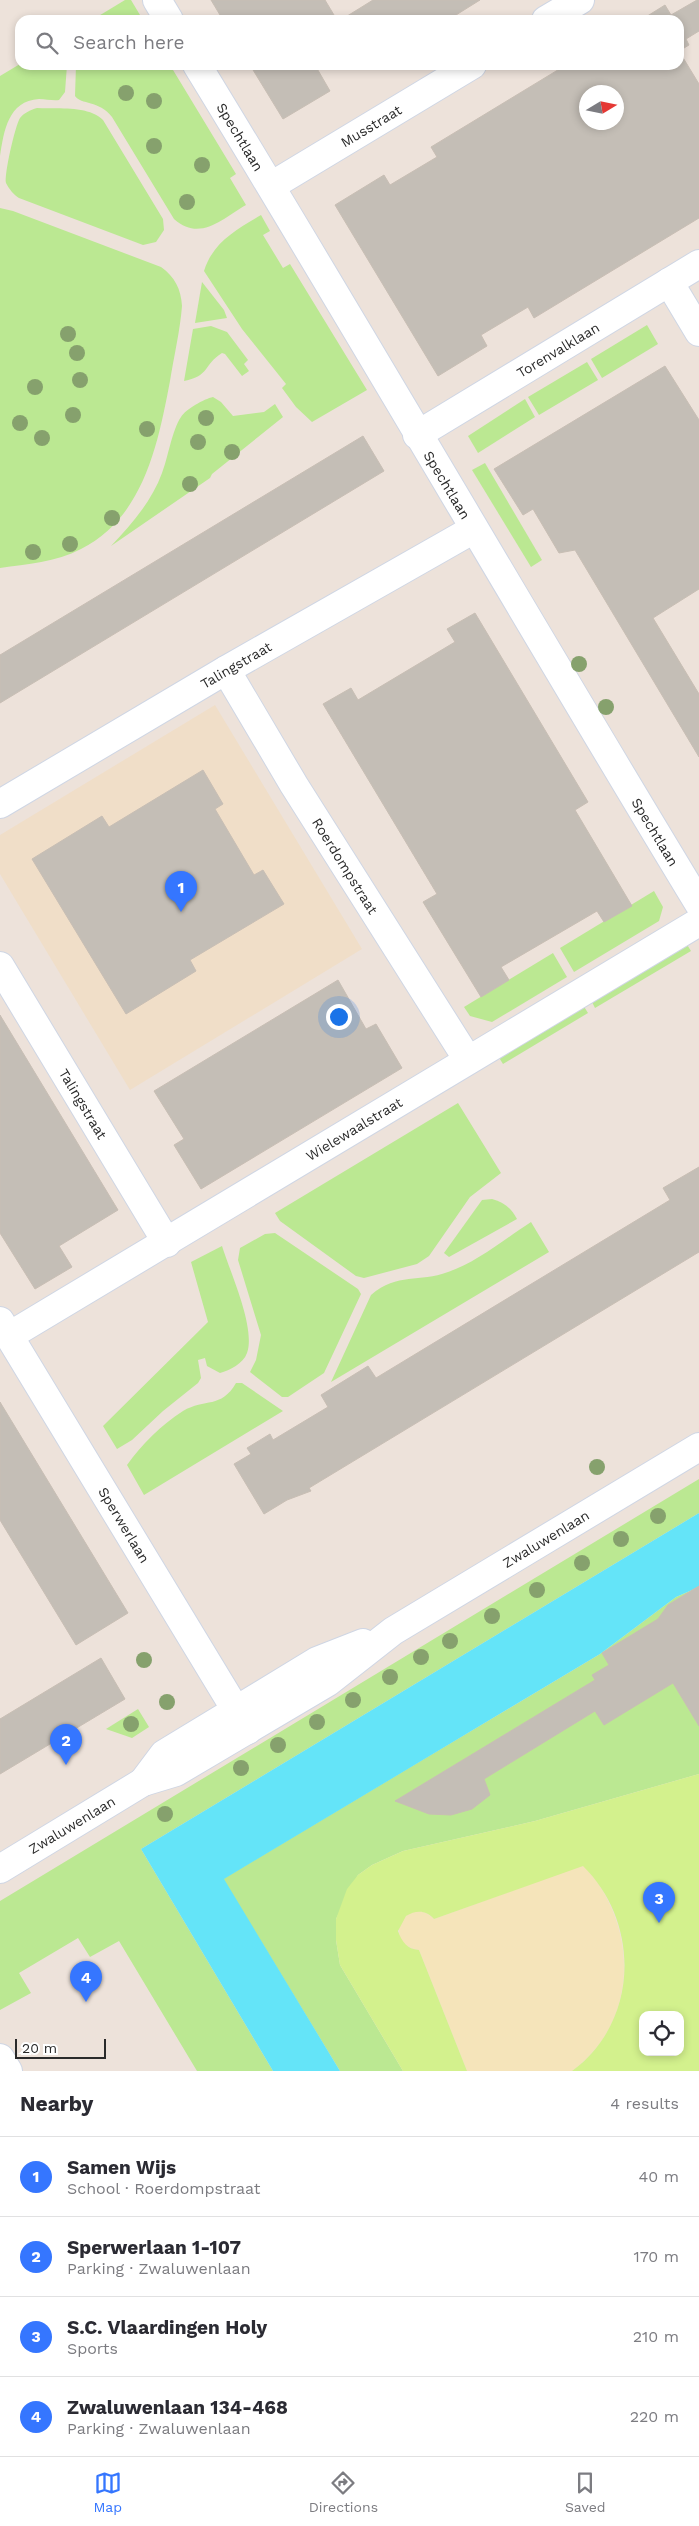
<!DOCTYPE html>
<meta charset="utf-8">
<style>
:root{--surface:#fff;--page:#f2f2f3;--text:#2b2b33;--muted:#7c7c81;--line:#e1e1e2;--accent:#3576ff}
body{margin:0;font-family:"Work Sans",sans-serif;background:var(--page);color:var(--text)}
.controls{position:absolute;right:15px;bottom:15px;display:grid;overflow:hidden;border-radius:10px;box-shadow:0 2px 8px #0003}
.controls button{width:45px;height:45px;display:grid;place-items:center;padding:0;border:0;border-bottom:1px solid var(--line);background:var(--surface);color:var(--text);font:25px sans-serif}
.compass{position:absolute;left:579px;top:85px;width:45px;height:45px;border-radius:50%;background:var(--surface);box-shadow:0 2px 8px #0003;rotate:80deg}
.scale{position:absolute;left:15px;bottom:12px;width:91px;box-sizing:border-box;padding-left:5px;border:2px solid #2a2a2a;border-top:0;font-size:14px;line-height:18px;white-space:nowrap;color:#2a2a2a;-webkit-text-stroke:4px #fff;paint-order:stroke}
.you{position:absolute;left:338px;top:1016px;width:18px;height:18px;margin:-12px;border:4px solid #fff;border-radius:50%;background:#1a73e8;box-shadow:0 0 0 8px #1a73e833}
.badge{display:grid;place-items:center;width:32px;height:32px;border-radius:50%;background:var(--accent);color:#fff;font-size:16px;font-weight:700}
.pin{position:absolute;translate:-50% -41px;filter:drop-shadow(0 1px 2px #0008)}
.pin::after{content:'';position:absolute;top:26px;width:18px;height:15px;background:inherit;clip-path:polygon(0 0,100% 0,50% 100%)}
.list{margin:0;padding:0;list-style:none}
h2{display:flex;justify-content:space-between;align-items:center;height:65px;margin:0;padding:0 20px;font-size:21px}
h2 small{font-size:16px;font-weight:400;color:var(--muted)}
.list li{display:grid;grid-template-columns:32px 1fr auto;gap:15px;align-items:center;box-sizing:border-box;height:80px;padding:0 20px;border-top:1px solid var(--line)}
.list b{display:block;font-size:19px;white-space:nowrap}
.list p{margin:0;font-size:16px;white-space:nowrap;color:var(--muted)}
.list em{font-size:16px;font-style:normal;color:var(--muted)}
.icon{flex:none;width:28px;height:28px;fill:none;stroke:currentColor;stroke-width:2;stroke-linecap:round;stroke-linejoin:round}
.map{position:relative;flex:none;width:699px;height:2071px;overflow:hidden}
.search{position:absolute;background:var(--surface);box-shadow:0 2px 8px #0003;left:15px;right:15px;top:15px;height:55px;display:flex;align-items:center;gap:12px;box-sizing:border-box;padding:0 18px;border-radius:15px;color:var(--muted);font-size:19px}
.sheet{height:385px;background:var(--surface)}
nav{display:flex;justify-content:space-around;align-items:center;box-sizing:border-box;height:70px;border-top:1px solid var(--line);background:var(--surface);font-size:14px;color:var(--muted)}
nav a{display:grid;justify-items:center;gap:2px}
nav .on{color:var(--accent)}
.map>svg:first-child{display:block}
.education{fill:#f0dec8}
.green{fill:#bbe892}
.sand{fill:#f5e4ba}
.pitch{fill:#d3f18d;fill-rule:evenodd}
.water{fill:#64e4f8}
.building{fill:#c4beb6;stroke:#c8beb4;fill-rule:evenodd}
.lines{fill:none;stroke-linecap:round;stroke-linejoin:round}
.minor-casing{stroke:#cfd6e4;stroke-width:30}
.minor{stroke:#fff;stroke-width:28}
.tree{fill:#86a16d}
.labels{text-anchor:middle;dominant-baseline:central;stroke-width:4.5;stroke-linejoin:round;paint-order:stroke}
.street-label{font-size:14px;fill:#2a2a2a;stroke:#fff}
</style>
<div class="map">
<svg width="699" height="2071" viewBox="0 0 699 2071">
<rect width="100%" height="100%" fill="#ede2da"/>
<path class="education" d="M215 705 362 949 130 1090 0 874V835Z"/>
<g class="green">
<path d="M125 0H131L143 20H92Z"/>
<path d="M20 64 67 65 65 92 59 100C53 101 46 99 39 99 8 101 4 131 0 156V76Z"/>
<path d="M76 65H170L236 174 230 178 246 205C222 219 200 242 174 219L112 117C99 100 81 105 75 96Z"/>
<path d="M37 108C57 109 88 105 103 120L163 219 164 230 156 242 143 245 19 198C14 195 9 189 6 183 4 175 15 126 20 118 24 113 30 110 37 108Z"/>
<path d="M0 208 13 211 161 267C175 277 181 289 182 306 180 331 174 356 170 381 158 444 144 517 81 549 56 562 27 564 0 568Z"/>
<path d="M261 215 270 231 263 235 283 268 290 264 367 390 312 422 296 407 282 388 286 384 242 329 204 271C213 242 236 230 261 215Z"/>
<path d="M202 282 224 310 227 318 195 323Z"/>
<path d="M647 325 658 344 602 378 591 359Z"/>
<path d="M211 326 227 332 248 360 244 364 249 371 242 376 225 354 222 353C203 365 210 376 184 381L193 329Z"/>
<path d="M587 362 598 380 539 415 528 397Z"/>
<path d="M213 397 221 402 233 416 264 412 275 404 283 417 212 474 210 478 111 546C131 525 152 501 162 473 168 458 172 430 181 417 186 409 204 399 213 397Z"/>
<path d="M525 399 535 417 478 453 468 436Z"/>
<path d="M485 463 542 560 531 567 472 470Z"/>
<path d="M654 891 663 907 659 921 574 972 560 948Z"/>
<path d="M686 943 691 951 595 1008 591 1000Z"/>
<path d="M553 953 567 977 492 1022 470 1016 464 1007Z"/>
<path d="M583 1005 588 1013 503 1064 498 1056Z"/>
<path d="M458 1103 501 1173 470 1197 429 1256 417 1264 364 1278 356 1276 280 1221 275 1213Z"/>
<path d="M492 1199C504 1202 511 1208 517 1219L449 1257 444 1253 482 1200Z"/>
<path d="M531 1222 549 1252 331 1382 371 1295C398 1272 419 1283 448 1272 476 1263 506 1238 531 1222Z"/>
<path d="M275 1233 358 1289 361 1294 324 1373 288 1397H282L250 1372 256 1360 261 1335 238 1260 240 1248 265 1234Z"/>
<path d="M222 1246C230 1272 256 1328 247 1353 243 1364 230 1370 220 1373L207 1366 205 1358 198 1360 201 1378 198 1383 163 1411 132 1440 117 1449 103 1426 208 1322 191 1262Z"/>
<path d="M236 1383H242L283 1411 144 1495 127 1465C142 1444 161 1425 183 1411 205 1398 221 1409 236 1383Z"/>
<path d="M699 1479V1513L141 1849 273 2071H197L119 1941 90 1957 78 1938 19 1973 31 1993 0 2010V1901Z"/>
<path d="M699 1587V1774L535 1821 403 1851 372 1865 358 1875 336 1919V1940L340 1965 403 2071H340L223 1879 600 1654 676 1597Z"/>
<path d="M138 1709 149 1727 132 1738 106 1729Z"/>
</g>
<path class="sand" d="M583 1865C639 1924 640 2021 572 2071H467L419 1950C379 1944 407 1892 434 1919Z"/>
<path class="pitch" d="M699 1774V2071H572C639 2022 641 1923 583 1866L434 1919C426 1910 416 1910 406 1916L398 1931C402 1942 407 1949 419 1950L467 2071H403L340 1965 336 1940V1919L347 1889 358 1875 372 1865 403 1851 535 1821ZM643 2015H680V2052H643Z"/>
<path class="water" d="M699 1513V1587L676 1597 600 1654 224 1879 340 2071H273L141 1849Z"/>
<g class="building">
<path d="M211 0H325L337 20H223Z"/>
<path d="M373 0H480L448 20H345L344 18Z"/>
<path d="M697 0H699V31L686 39 689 45 679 51 699 84V218L534 318 528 307 481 335 487 346 438 376 335 205 384 175 390 185 437 157 431 147 566 65H679V20H641L665 5 671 15ZM586 92H616V122H586Z"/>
<path d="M250 65H315L330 91 283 119Z"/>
<path d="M665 366 699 420V589L653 618 699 694V757L575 550 559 553 533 509 523 515 494 469Z"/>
<path d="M363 436 384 471 0 703V655Z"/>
<path d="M475 613 588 802 575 810 632 906 604 922 597 911 501 967 509 980 481 997 423 902 437 894 323 704 351 688 358 700 455 642 447 629Z"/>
<path d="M203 770 223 804 215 809 254 875 263 870 284 904 190 960 196 971 126 1014 32 859 102 816 109 827Z"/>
<path d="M338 980 366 1029 376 1024 402 1068 201 1189 174 1145 184 1139 154 1091Z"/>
<path d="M0 1015 118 1210 59 1246 72 1267 35 1289 0 1233Z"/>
<path d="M699 1167V1252L309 1488 311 1491 287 1500 264 1514 234 1464 251 1454 247 1448 270 1434 273 1440 328 1407 321 1395 368 1366 376 1378 670 1200 663 1188Z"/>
<path d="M0 1402 128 1613 76 1645 0 1520Z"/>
<path d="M699 1586V1726L673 1683 604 1725 595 1711 484 1779 490 1795 472 1809 451 1815 429 1814 395 1801 595 1680 592 1675 609 1665 602 1653 658 1619 668 1605Z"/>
<path d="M101 1658 125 1699 0 1774V1719Z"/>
</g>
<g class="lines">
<defs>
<g id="minor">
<path d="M157 0 169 20"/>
<path d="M546 20 580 0"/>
<path d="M197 65C367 343 530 626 699 904"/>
<path d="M271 186 472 65"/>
<path d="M669 282 699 332"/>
<path d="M417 435 699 264"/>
<path d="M226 670 294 785 468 1060"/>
<path d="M0 804 226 670 474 529"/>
<path d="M0 966 167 1243"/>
<path d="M0 1321 248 1730"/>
<path d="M9 1336 699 922"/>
<path d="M143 1782 164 1754 317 1661 363 1643"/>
<path d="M0 1869 143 1782 176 1772 328 1682 393 1631 699 1447"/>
<path d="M0 2058 8 2071"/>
</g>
</defs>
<use href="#minor" class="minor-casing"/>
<use href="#minor" class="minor"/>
</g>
<g class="tree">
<circle cx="126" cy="93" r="8"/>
<circle cx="154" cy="101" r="8"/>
<circle cx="154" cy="146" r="8"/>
<circle cx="202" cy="165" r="8"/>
<circle cx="187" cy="202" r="8"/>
<circle cx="68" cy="334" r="8"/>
<circle cx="77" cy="353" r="8"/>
<circle cx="80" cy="380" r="8"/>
<circle cx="35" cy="387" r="8"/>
<circle cx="73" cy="415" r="8"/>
<circle cx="206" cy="418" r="8"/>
<circle cx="20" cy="423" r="8"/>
<circle cx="147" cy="429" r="8"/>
<circle cx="42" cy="438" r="8"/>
<circle cx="198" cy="442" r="8"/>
<circle cx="232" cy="452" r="8"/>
<circle cx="190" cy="484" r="8"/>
<circle cx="112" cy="518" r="8"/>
<circle cx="70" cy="544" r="8"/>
<circle cx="33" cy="552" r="8"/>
<circle cx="579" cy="664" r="8"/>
<circle cx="606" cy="707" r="8"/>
<circle cx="597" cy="1467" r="8"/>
<circle cx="658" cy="1516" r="8"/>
<circle cx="621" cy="1539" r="8"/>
<circle cx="582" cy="1563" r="8"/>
<circle cx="537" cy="1590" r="8"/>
<circle cx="492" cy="1616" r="8"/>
<circle cx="450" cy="1641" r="8"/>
<circle cx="421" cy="1657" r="8"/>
<circle cx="144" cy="1660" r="8"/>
<circle cx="390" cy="1677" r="8"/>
<circle cx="353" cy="1700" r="8"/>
<circle cx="167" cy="1702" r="8"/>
<circle cx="317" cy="1722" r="8"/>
<circle cx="131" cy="1724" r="8"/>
<circle cx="278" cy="1745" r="8"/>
<circle cx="241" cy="1768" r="8"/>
<circle cx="165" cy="1814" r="8"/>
</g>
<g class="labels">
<g class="street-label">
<text transform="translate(371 126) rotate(-31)">Musstraat</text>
<text transform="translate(240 137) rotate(59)">Spechtlaan</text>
<text transform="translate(558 350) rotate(-31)">Torenvalklaan</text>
<text transform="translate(447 485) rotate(59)">Spechtlaan</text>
<text transform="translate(236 665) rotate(-30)">Talingstraat</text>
<text transform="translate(655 832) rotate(59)">Spechtlaan</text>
<text transform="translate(345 866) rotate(58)">Roerdompstraat</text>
<text transform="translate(83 1104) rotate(59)">Talingstraat</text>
<text transform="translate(354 1129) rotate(-31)">Wielewaalstraat</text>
<text transform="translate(124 1525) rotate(59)">Sperwerlaan</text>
<text transform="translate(546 1539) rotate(-31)">Zwaluwenlaan</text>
<text transform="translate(72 1825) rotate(-31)">Zwaluwenlaan</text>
</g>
</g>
</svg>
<div class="controls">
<button><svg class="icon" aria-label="locate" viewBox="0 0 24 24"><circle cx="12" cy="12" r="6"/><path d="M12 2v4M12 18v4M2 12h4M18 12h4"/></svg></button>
</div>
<svg class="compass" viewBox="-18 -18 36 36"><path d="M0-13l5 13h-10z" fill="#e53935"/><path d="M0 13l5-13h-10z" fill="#7c7c81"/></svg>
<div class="scale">20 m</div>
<div class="you"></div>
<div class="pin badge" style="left:181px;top:912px">1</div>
<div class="pin badge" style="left:66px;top:1765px">2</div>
<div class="pin badge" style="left:659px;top:1923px">3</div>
<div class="pin badge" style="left:86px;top:2002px">4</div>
<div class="search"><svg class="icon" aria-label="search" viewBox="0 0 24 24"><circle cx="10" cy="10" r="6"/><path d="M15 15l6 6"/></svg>Search here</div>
</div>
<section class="sheet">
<h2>Nearby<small>4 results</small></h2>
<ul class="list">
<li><span class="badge">1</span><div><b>Samen Wijs</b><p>School · Roerdompstraat</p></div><em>40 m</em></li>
<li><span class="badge">2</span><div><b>Sperwerlaan 1-107</b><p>Parking · Zwaluwenlaan</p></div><em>170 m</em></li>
<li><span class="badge">3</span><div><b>S.C. Vlaardingen Holy</b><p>Sports</p></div><em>210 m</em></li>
<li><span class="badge">4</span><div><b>Zwaluwenlaan 134-468</b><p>Parking · Zwaluwenlaan</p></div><em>220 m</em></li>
</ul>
</section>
<nav>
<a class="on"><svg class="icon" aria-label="map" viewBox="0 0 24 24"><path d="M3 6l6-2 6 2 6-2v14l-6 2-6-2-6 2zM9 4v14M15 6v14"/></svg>Map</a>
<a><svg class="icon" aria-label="directions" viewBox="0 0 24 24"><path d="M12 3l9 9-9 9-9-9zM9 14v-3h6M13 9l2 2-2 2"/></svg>Directions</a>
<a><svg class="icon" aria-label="saved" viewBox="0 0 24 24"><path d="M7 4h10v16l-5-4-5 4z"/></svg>Saved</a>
</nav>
